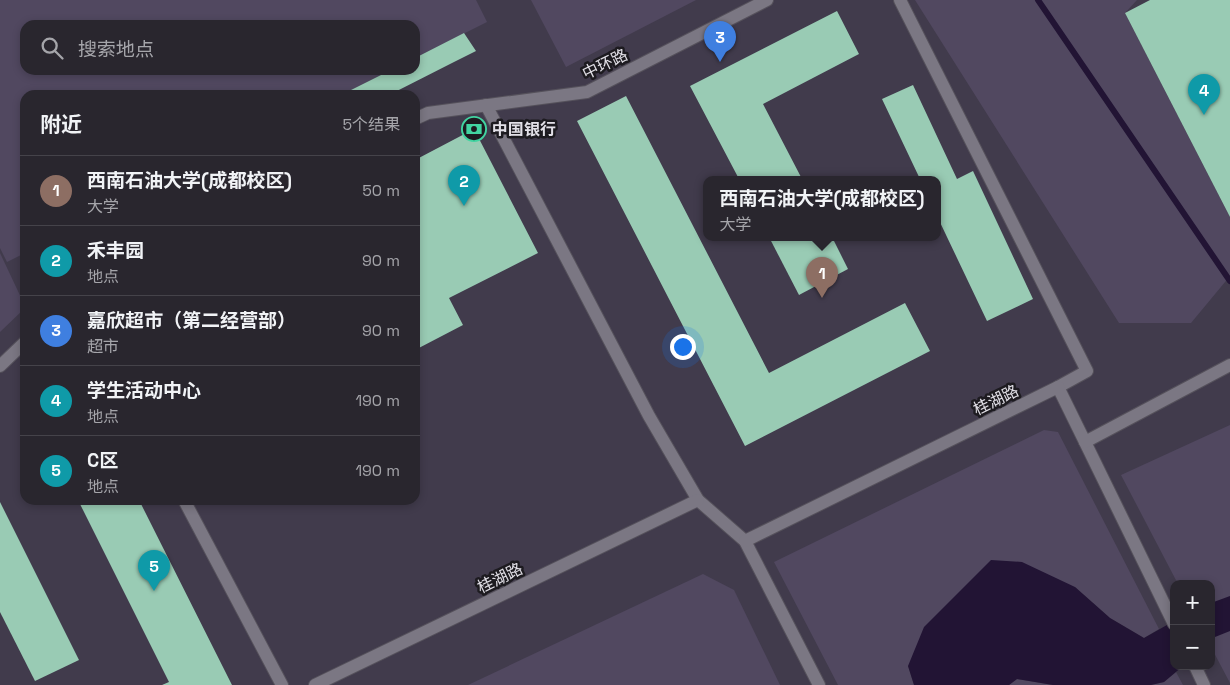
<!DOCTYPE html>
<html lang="zh">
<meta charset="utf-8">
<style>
:root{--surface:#29262e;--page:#312e36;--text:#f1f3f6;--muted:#a5a5aa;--line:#45434a;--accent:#95b2f1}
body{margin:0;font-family:"Space Grotesk","Noto Sans SC",sans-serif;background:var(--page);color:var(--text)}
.controls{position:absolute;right:15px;bottom:15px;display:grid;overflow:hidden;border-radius:10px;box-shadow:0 2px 8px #0003}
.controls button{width:45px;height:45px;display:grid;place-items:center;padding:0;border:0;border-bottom:1px solid var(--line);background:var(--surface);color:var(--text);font:25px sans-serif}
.you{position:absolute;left:682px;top:346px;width:18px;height:18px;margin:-12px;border:4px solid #fff;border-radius:50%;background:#1a73e8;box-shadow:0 0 0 8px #1a73e833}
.badge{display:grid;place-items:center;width:32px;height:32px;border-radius:50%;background:var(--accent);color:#fff;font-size:16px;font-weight:700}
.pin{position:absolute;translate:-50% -41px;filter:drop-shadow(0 1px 2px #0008)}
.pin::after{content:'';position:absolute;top:26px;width:18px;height:15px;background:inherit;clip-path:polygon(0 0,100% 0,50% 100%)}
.popup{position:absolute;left:703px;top:176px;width:238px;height:65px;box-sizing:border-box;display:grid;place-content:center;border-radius:10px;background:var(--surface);filter:drop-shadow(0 1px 4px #0005);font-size:16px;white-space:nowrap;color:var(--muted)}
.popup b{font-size:19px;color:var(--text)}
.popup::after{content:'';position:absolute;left:50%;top:100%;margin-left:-10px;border:10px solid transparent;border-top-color:var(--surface)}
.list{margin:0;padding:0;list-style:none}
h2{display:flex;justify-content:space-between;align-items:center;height:65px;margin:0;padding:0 20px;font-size:21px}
h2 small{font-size:16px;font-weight:400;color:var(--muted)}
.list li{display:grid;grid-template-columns:32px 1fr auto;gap:15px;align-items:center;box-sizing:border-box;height:70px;padding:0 20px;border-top:1px solid var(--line)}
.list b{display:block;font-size:19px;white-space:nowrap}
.list p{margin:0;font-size:16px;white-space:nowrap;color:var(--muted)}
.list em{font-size:16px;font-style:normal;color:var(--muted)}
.icon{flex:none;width:28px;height:28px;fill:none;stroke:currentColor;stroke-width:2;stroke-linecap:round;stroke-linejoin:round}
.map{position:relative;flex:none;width:1230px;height:685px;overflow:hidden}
.search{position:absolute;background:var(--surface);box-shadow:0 2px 8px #0003;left:20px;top:20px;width:400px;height:55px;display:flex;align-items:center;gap:12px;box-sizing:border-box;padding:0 18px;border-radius:15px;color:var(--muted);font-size:19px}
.panel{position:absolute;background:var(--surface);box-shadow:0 2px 8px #0003;left:20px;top:90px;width:400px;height:415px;border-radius:15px}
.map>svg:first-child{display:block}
.built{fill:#413b4c;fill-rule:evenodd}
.green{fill:#514860}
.water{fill:#221434}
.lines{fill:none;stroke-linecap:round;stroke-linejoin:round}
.stream{stroke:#221434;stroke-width:6}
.building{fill:#99cbb4}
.minor-casing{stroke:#55515b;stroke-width:14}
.minor{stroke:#7b7783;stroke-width:12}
.labels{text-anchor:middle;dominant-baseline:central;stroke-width:5;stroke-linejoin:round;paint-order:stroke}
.street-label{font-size:16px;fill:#e2e0e7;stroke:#1d1b20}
.poi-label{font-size:16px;font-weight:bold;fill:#e2e0e7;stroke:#1d1b20;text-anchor:start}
</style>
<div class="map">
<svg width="1230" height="685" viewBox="0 0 1230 685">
<rect width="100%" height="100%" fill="#37333d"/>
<path class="built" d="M0 0H1230V685H0ZM25 25H415V70H25ZM25 95H415V500H25ZM707 179H937V237H707ZM1174 584H1211V666H1174Z"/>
<g class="green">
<path d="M0 0H476L487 22 415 58V25H25V70H391L341 95H25V253L7 262 0 248Z"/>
<path d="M531 0H696L566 67Z"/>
<path d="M915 0H1137L1125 13 1230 217V276L1191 323H1119Z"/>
<path d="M0 253 25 306V308L0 332Z"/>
<path d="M1230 425V683L1211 647V584H1178L1121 475Z"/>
<path d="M1044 430 1058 432 1159 629 1144 638 1110 618 1075 587 908 666 914 685H838L774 562Z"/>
<path d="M703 574 734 590 780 685H468Z"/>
<path d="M1176 672 1183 685H1151L1164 682Z"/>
<path d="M1017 679 1053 685H1009Z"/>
</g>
<g class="water">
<path d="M991 560 1022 562 1075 587 1110 618 1144 638 1174 621V666H1183L1164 682 1151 685H1053L1017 679 1009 685H914L908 666 924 627Z"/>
<path d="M1230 596V631L1215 637 1211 641V603Z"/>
</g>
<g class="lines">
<path class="stream" d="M1038 0 1230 281"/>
</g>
<g class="building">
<path d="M1150 0H1230V217L1125 13Z"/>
<path d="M837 11 859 54 763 104 802 179H739L690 86Z"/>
<path d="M464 33 476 51 454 62 389 95H341L391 70H415V58Z"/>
<path d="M913 85 957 179 973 171 1033 299 987 321 937 216V179H920L882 99Z"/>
<path d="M626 96 769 373 905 303 930 351 745 446 577 121Z"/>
<path d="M474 129 538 253 449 298 463 325 415 350V160Z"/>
<path d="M769 237H832L848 269 799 295Z"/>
<path d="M78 500H139L232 685H162L169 682Z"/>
<path d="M0 502 79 660 35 681 0 612Z"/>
</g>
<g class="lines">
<defs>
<g id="minor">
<path d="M900 0 1087 371 1058 387"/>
<path d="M486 105 649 416 698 500 745 541 819 685"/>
<path d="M415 119 428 113 587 92 767 0"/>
<path d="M0 366 25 342"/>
<path d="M1085 442 1174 624"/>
<path d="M184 500 282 685"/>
<path d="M745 541 1058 387 1085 442 1230 365"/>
<path d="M1195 666 1204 685"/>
<path d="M315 685 698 500"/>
</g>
</defs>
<use href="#minor" class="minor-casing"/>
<use href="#minor" class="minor"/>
</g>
<defs>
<symbol id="bank-ring" viewBox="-11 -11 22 22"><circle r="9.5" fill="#1d1b20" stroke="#42d4a1" stroke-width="1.5"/><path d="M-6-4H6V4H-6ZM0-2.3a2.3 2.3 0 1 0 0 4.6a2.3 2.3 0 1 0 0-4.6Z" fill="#42d4a1"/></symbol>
</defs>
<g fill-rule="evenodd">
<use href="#bank-ring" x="460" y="115" width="28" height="28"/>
</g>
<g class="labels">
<g class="street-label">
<text transform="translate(605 64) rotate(-26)">中环路</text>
<text transform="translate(996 400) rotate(-26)">桂湖路</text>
<text transform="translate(500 578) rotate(-26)">桂湖路</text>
</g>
<g class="poi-label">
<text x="492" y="129">中国银行</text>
</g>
</g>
</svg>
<div class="controls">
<button>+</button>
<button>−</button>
</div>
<div class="you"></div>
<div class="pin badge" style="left:822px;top:298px;background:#8d6e63">1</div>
<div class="popup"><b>西南石油大学(成都校区)</b>大学</div>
<div class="pin badge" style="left:464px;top:206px;background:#0f9aa8">2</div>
<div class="pin badge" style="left:720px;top:62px;background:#3f7fe0">3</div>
<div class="pin badge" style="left:1204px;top:115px;background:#0f9aa8">4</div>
<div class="pin badge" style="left:154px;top:591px;background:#0f9aa8">5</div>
<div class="search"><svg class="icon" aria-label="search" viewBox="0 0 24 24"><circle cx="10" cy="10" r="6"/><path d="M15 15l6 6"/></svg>搜索地点</div>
<section class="panel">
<h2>附近<small>5个结果</small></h2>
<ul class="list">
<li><span class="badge" style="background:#8d6e63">1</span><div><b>西南石油大学(成都校区)</b><p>大学</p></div><em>50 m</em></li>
<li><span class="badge" style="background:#0f9aa8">2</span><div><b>禾丰园</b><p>地点</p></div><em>90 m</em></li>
<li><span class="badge" style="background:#3f7fe0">3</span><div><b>嘉欣超市（第二经营部）</b><p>超市</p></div><em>90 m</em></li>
<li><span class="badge" style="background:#0f9aa8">4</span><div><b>学生活动中心</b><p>地点</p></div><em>190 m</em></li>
<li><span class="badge" style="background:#0f9aa8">5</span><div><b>C区</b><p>地点</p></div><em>190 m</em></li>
</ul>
</section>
</div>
